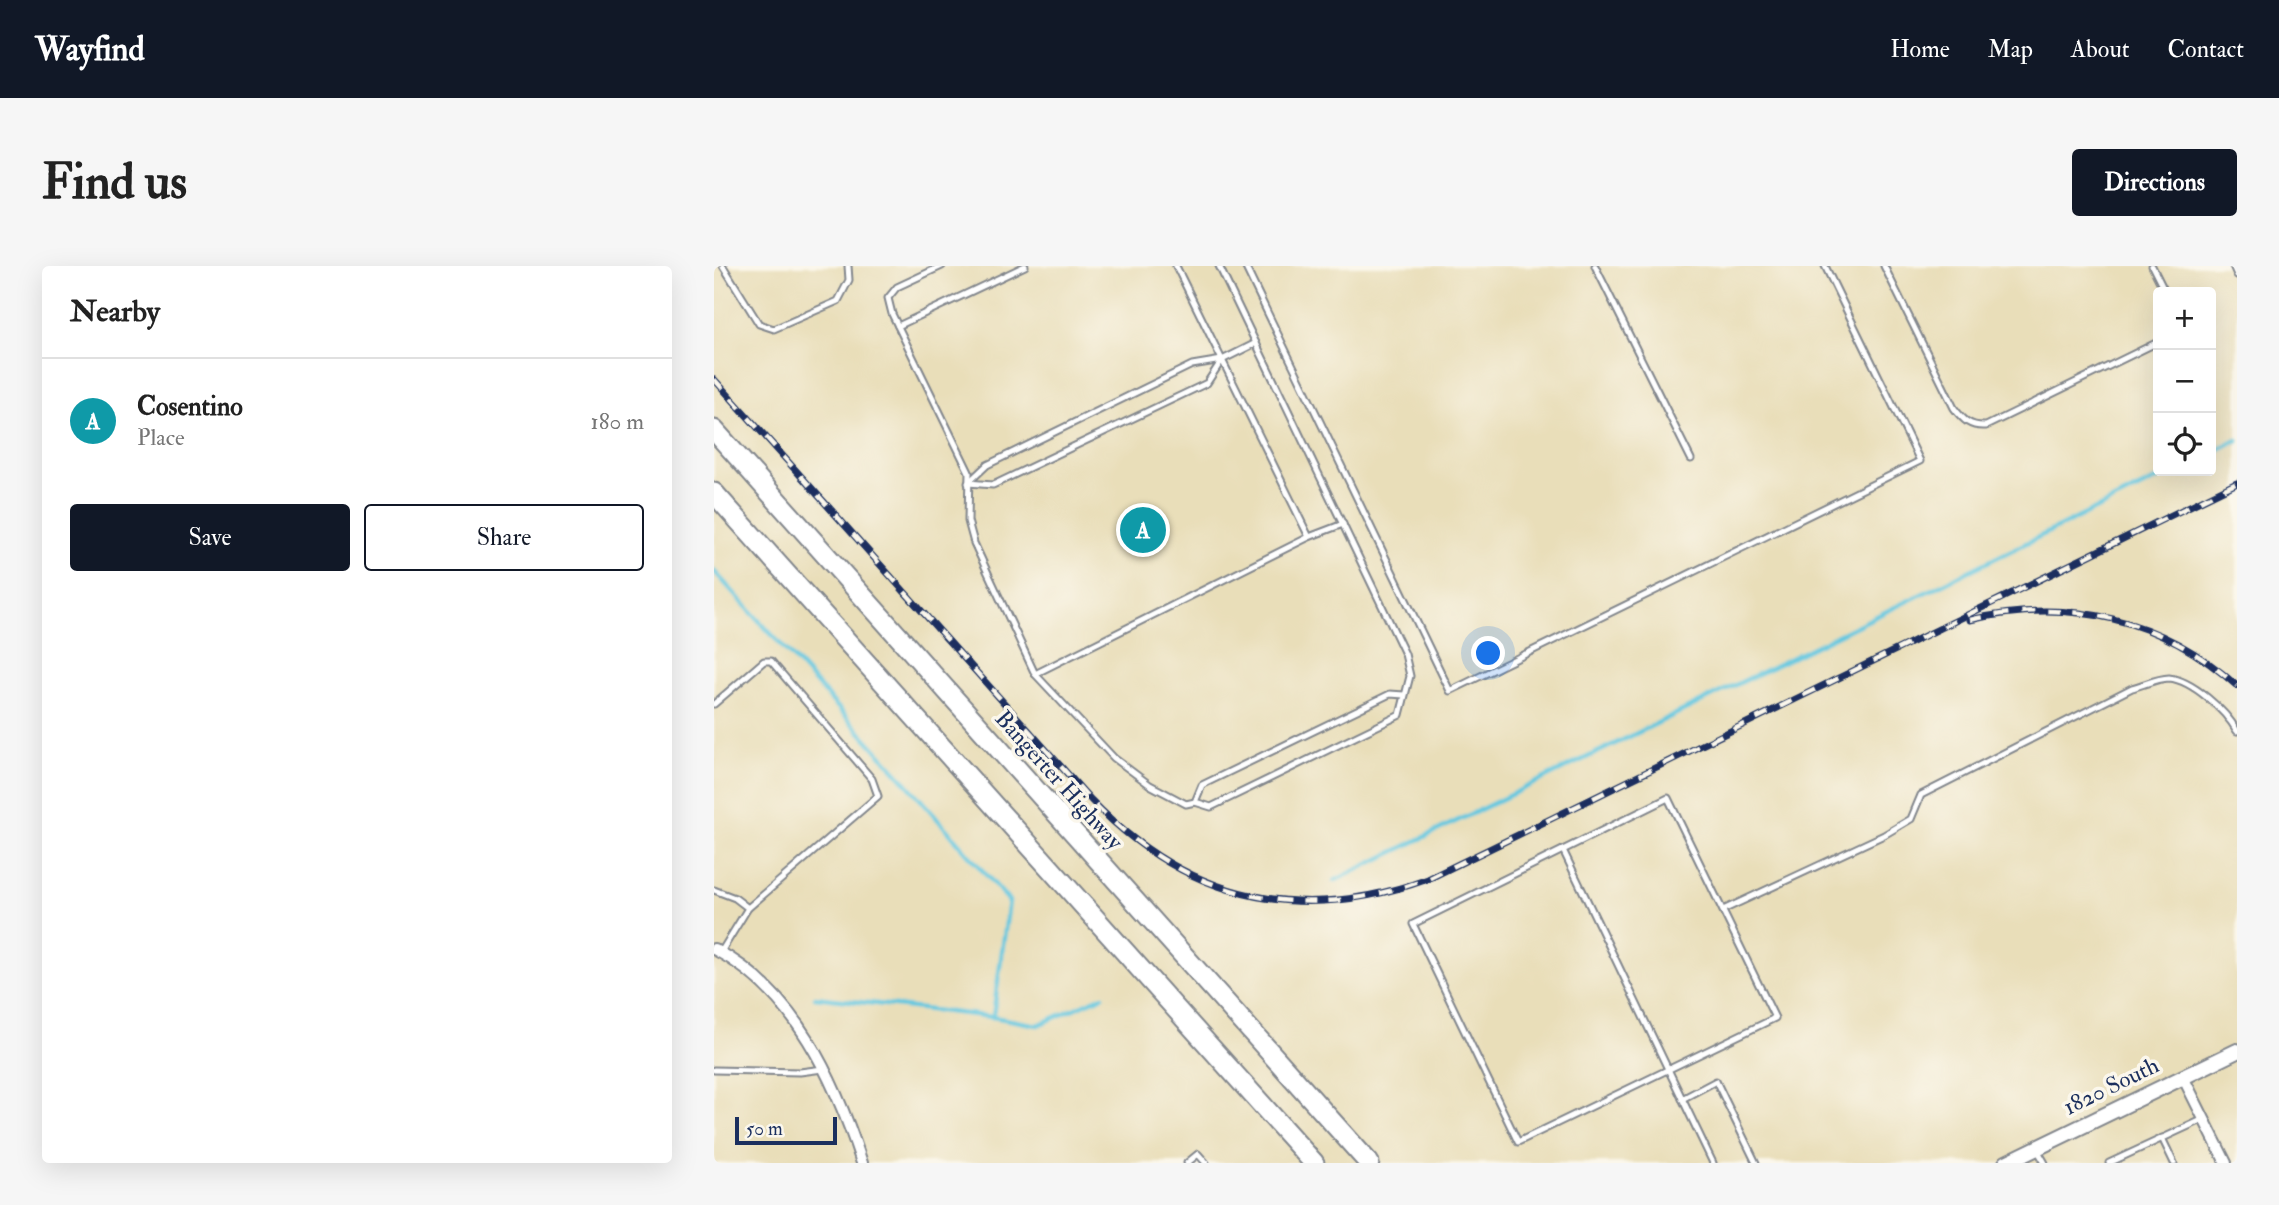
<!DOCTYPE html>
<meta charset="utf-8">
<style>
:root{--surface:#fff;--page:#f6f6f6;--text:#222;--muted:#767676;--line:#e0e0e0;--accent:#111827}
body{margin:0;font-family:"IM FELL Double Pica",serif;background:var(--page);color:var(--text)}
.controls{position:absolute;right:21px;top:21px;display:grid;overflow:hidden;border-radius:7px;box-shadow:0 7px 28px #0002}
.controls button{width:63px;height:63px;display:grid;place-items:center;padding:0;border:0;border-bottom:2px solid var(--line);background:var(--surface);color:var(--text);font:35px sans-serif}
.scale{position:absolute;left:21px;bottom:18px;width:102px;box-sizing:border-box;padding-left:7px;border:4px solid #1b2f5e;border-top:0;font-size:19px;line-height:24px;white-space:nowrap;color:#1b2f5e;-webkit-text-stroke:5px #fbf7ec;paint-order:stroke}
.you{position:absolute;left:775px;top:388px;width:24px;height:24px;margin:-18px;border:5px solid #fff;border-radius:50%;background:#1a73e8;box-shadow:0 0 0 10px #1a73e833}
.badge{display:grid;place-items:center;width:46px;height:46px;border-radius:50%;background:var(--accent);color:#fff;font-size:23px;font-weight:700}
.pin{position:absolute;translate:-50% -50%;border:4px solid #fff;box-shadow:0 2px 7px #0006}
.list{margin:0;padding:0;list-style:none}
h2{display:flex;justify-content:space-between;align-items:center;height:91px;margin:0;padding:0 28px;font-size:30px}
h2 small{font-size:23px;font-weight:400;color:var(--muted)}
.list li{display:grid;grid-template-columns:46px 1fr auto;gap:21px;align-items:center;box-sizing:border-box;height:126px;padding:0 28px;border-top:2px solid var(--line)}
.list b{display:block;font-size:26px;white-space:nowrap}
.list p{margin:0;font-size:23px;white-space:nowrap;color:var(--muted)}
.list em{font-size:23px;font-style:normal;color:var(--muted)}
.actions{display:flex;gap:14px;padding:21px 28px}
.actions a{flex:1;padding:16px 0;border:2px solid var(--accent);border-radius:7px;text-align:center;font-size:24px;color:var(--accent)}
.actions .main{background:var(--accent);color:#fff}
.icon{flex:none;width:38px;height:38px;fill:none;stroke:currentColor;stroke-width:2;stroke-linecap:round;stroke-linejoin:round}
.map{position:relative;flex:none;width:1523px;height:897px;overflow:hidden;border-radius:7px}
header{display:flex;align-items:center;gap:42px;box-sizing:border-box;height:98px;padding:0 35px;background:var(--accent);color:#fff}
header strong{font-size:33px}
nav{display:flex;gap:38px;margin-inline-start:auto;font-size:24px}
.intro{display:flex;align-items:center;justify-content:space-between;box-sizing:border-box;height:168px;padding:0 42px}
h1{margin:0;font-size:49px}
.button{padding:18px 32px;border-radius:7px;background:var(--accent);color:#fff;font-size:24px;font-weight:700}
main{display:flex;gap:42px;padding:0 42px}
aside{flex:1;background:var(--surface);border-radius:7px;box-shadow:0 7px 28px #0002}
.map>svg:first-child{display:block}
.lines{fill:none;stroke-linecap:round;stroke-linejoin:round}
.stream{stroke:#62c7e0;stroke-width:4.5}
.lane-casing{stroke:#82868c;stroke-width:9}
.street-casing{stroke:#82868c;stroke-width:14}
.secondary-casing{stroke:#82868c;stroke-width:18}
.highway-casing{stroke:#82868c;stroke-width:23}
.lane{stroke:#fff;stroke-width:5}
.street{stroke:#fff;stroke-width:10}
.secondary{stroke:#fff;stroke-width:14}
.highway{stroke:#fff;stroke-width:19}
.rail-casing{stroke:#1b2f5e;stroke-width:7}
.rail{stroke:#fbf7ec;stroke-width:4.5;stroke-dasharray:13;stroke-linecap:butt}
.labels{text-anchor:middle;dominant-baseline:central;stroke-width:7;stroke-linejoin:round;paint-order:stroke}
.street-label{font-size:23px;fill:#1b2f5e;stroke:#fbf7ec}
</style>
<header>
<strong>Wayfind</strong>
<nav><a>Home</a><a>Map</a><a>About</a><a>Contact</a></nav>
</header>
<div class="intro"><h1>Find us</h1><a class="button">Directions</a></div>
<main>
<aside>
<h2>Nearby<small></small></h2>
<ul class="list">
<li><span class="badge" style="background:#0f9aa8">A</span><div><b>Cosentino</b><p>Place</p></div><em>180 m</em></li>
</ul>
<div class="actions"><a class="main">Save</a><a>Share</a></div>
</aside>
<div class="map">
<svg width="1523" height="897" viewBox="0 0 1523 897">
<rect width="100%" height="100%" fill="#fbf7ec"/>
<filter id="ink" filterUnits="userSpaceOnUse"><feTurbulence type="fractalNoise" baseFrequency=".0143" numOctaves="2"/><feDisplacementMap in="SourceGraphic" scale="14" xChannelSelector="R" yChannelSelector="G"/><feConvolveMatrix kernelMatrix="1 2 1 2 8 2 1 2 1" color-interpolation-filters="sRGB"/></filter>
<filter id="wash" filterUnits="userSpaceOnUse"><feTurbulence type="fractalNoise" baseFrequency=".00686" numOctaves="4" result="noise"/><feDisplacementMap in="SourceGraphic" scale="28" xChannelSelector="R" yChannelSelector="G"/><feGaussianBlur stdDeviation="1.57" result="paint"/><feColorMatrix in="noise" values="0 0 0 0 0 0 0 0 0 0 0 0 0 0 0 0 0 1.4 0 .05"/><feComposite in="paint" operator="in"/></filter>
<g filter="url(#wash)">
<rect width="100%" height="100%" fill="#e9deb9"/>
<g class="lines">
<g class="stream">
<path d="M1497 187 1523 174"/>
<path d="M0 305 186 510 295 635 279 751"/>
<path d="M620 615 1460 205"/>
<path d="M101 731 279 751 324 759 389 730"/>
</g>
</g>
</g>
<g filter="url(#ink)">
<g class="lines">
<defs>
<g id="lane">
<path d="M9 0 45 58 60 63 124 35 135 14 134 0"/>
<path d="M228 0 183 21 174 32 178 48 255 206 254 255 260 277 321 408 400 492 436 519 472 538 481 536"/>
<path d="M462 0 595 271"/>
<path d="M505 0 691 388 696 410 686 449 497 541 481 536 488 519 676 428 690 429"/>
<path d="M531 0 736 425 1206 195 1111 0"/>
<path d="M881 0 977 193"/>
<path d="M1170 0 1240 142C1249 154 1256 161 1272 160L1444 76"/>
<path d="M1438 0 1451 26"/>
<path d="M1519 0 1523 9"/>
<path d="M184 60 311 0"/>
<path d="M508 94 493 117 279 219 254 217 273 199 478 99 508 94 542 77"/>
<path d="M321 408 595 271 629 258"/>
<path d="M0 438 50 395H57L158 513 164 530 34 642"/>
<path d="M954 532 1061 752 804 876 699 658Z"/>
<path d="M849 584 999 897"/>
<path d="M0 624 21 632 34 642 7 686"/>
<path d="M1009 644 1170 569 1197 553 1207 529 1418 422C1429 419 1444 412 1455 412 1478 414 1512 445 1523 465"/>
<path d="M0 804 86 806 109 803"/>
<path d="M968 833 1002 815 1042 897"/>
<path d="M1448 872 1460 897"/>
<path d="M1324 885 1331 897"/>
<path d="M473 897 484 888 492 897"/>
<path d="M1395 897 1490 853"/>
</g>
<g id="street">
<path d="M0 683C81 725 121 814 148 897"/>
<path d="M1469 811 1512 897"/>
</g>
<path id="secondary" d="M1292 897 1523 785"/>
<g id="highway">
<path d="M0 164 655 897"/>
<path d="M0 227 600 897"/>
</g>
</defs>
<use href="#lane" class="lane-casing"/>
<use href="#street" class="street-casing"/>
<use href="#secondary" class="secondary-casing"/>
<use href="#highway" class="highway-casing"/>
<use href="#lane" class="lane"/>
<use href="#street" class="street"/>
<use href="#secondary" class="secondary"/>
<use href="#highway" class="highway"/>
<defs>
<g id="rail">
<path d="M0 113 377 534C472 633 584 660 714 613L1523 217"/>
<path d="M1256 354C1355 331 1448 352 1523 420"/>
</g>
</defs>
<use href="#rail" class="rail-casing"/>
<use href="#rail" class="rail"/>
</g>
</g>
<g class="labels">
<g class="street-label">
<text transform="translate(345 514) rotate(48)">Bangerter Highway</text>
<text transform="translate(1397 820) rotate(-26)">1820 South</text>
</g>
</g>
</svg>
<div class="controls">
<button>+</button>
<button>−</button>
<button><svg class="icon" aria-label="locate" viewBox="0 0 24 24"><circle cx="12" cy="12" r="6"/><path d="M12 2v4M12 18v4M2 12h4M18 12h4"/></svg></button>
</div>
<div class="scale">50 m</div>
<div class="you"></div>
<div class="pin badge" style="left:429px;top:264px;background:#0f9aa8">A</div>
</div>
</main>
